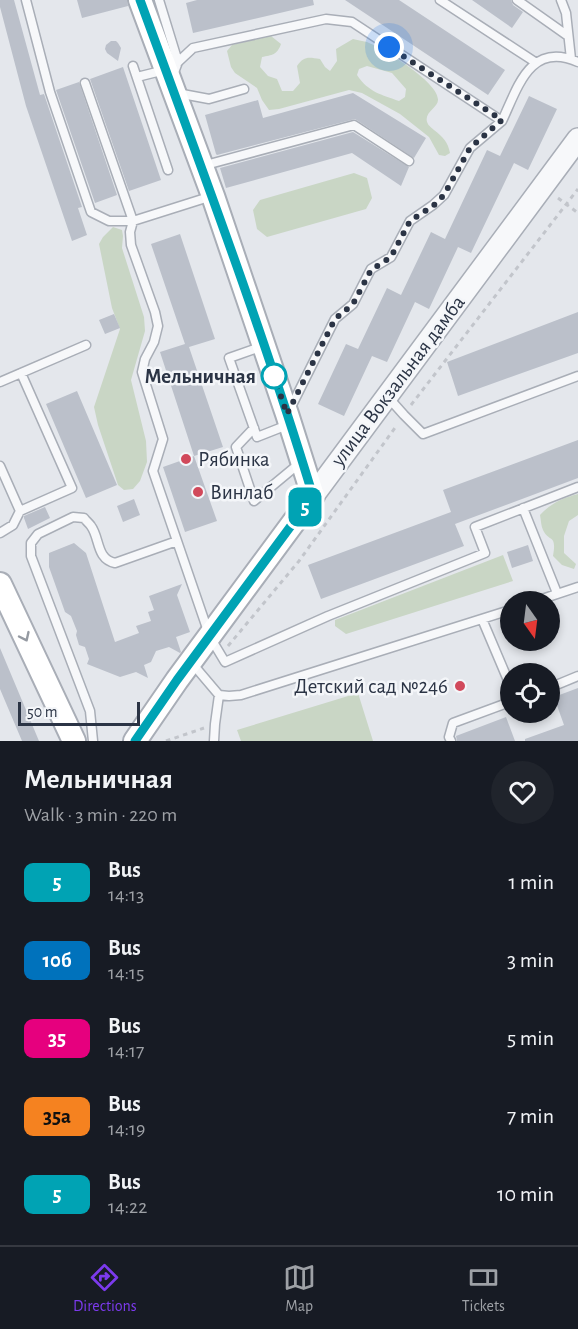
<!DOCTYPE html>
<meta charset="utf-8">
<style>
:root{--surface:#171b24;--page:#20242c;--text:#f1f3f6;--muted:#9ea1a6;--line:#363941;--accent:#7c3aed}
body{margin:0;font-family:"Alegreya Sans",sans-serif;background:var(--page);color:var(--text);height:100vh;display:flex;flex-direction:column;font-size:22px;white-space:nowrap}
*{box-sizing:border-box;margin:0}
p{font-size:20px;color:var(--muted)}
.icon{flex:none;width:33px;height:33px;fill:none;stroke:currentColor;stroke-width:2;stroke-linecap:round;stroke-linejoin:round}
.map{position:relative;height:741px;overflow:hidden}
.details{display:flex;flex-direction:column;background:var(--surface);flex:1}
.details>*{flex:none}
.badge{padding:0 12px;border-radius:9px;font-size:21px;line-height:39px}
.needle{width:39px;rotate:166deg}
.controls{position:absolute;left:500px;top:591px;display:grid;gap:12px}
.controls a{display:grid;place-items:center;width:60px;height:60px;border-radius:50%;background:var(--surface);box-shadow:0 3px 9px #0003;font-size:30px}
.scale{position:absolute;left:18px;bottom:15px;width:122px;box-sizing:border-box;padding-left:6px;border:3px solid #2b3445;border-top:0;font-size:16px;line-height:21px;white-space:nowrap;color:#2b3445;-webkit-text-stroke:4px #f4f6f9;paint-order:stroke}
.you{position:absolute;width:30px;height:30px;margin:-15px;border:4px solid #fff;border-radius:50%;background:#1a73e8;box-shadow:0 0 0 9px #1a73e833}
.map>.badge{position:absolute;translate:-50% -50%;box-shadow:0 0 0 3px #fff}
.round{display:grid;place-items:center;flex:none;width:63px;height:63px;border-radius:32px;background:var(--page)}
.head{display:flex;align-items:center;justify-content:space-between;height:102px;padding:0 24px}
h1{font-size:28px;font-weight:700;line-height:45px}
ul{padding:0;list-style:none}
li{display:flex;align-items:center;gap:18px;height:78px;padding:0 24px}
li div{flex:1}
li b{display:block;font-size:22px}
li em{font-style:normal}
li .badge{min-width:66px;font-weight:700;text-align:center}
.dock{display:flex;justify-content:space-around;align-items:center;height:84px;border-top:2px solid var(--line);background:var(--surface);font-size:16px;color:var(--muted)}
.dock a{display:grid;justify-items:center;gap:3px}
.dock .selected{color:var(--accent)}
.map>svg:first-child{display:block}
.green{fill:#c9d6c5;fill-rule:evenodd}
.building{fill:#bbc0ca}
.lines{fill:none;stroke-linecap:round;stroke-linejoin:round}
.service-casing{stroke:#a9aeb7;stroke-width:11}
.tertiary-casing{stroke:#a9aeb7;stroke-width:24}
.secondary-casing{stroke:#a9aeb7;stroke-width:26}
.path{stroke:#c2c5cb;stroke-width:3;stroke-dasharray:4.5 4.5;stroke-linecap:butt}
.service{stroke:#f7f8fa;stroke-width:8}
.tertiary{stroke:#f7f8fa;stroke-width:21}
.secondary{stroke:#fff;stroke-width:22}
.oneway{stroke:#959aa2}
.line-casing{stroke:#fff;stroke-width:14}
.line{stroke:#00a3b4;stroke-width:9}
.walk{stroke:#2b3445;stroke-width:6;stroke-dasharray:0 10.8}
.stop-dot{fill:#fff;stroke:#00a3b4;stroke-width:3}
.poi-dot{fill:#d1495b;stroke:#f4f6f9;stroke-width:2}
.labels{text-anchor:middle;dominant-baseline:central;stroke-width:5;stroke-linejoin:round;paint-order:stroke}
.stop-label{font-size:21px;font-weight:bold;fill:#2b3445;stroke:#f4f6f9;text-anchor:end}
.street-label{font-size:21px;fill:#2b3445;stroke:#f4f6f9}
.poi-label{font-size:21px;fill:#2b3445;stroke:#f4f6f9;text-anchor:start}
</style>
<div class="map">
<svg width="578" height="741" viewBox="0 0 578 741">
<rect width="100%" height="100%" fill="#e4e7ec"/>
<path class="green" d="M271,36L281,44C277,55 272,55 262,57L260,67L268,76L277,79L282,91H293L300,83L297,66C304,56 308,57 320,59L325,67L330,71L337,61L336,49L353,39C357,40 362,41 367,42C382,48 439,82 438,100C438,108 422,113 428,124C428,125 433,129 434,130C443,137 448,142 450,153L445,156L439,155L429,137L400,114L362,93L349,90L279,109L269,110L262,100L257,88L235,73L231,67L227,51L232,45ZM367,66L392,73L406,89L405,97L399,101C382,95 368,92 357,75L359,69Z
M354,173L367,178L372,198L366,209L267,237L257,229L253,210L260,200Z
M113,227L122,230L123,236L122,248L144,317L145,331L131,380L146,441L147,462L140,481L133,489L124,490L118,485L98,425L94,407L120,329L112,308L99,244L103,237Z
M578,494V515L569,521L564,536V553L576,564L574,569L562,565L553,556C557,533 549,543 543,530C541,526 541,520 540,515C551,503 563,498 578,494Z
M503,555L513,581L346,634L335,626V620Z
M358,693L373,741H241L237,730Z"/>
<path class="building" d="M0,0H14L40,95L44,94L82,207L78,208L87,235L72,241L26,106L0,7Z
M77,0H127L128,6L82,18Z
M197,0H313L314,5L193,33L186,3Z
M345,0H399L505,70L488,95Z
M472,0H511L513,5L523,12L512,28Z
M111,41H116L118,43L121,48L118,61L107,53L105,49L106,45Z
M123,67L161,180L129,191L90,79Z
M79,82L117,195L95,203L56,90Z
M353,93L426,138L414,158L355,119L217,155L216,154L205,115L258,100L263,118Z
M529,96L557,109L528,170L514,163L471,253L458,247L429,309L415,302L387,362L372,356L344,416L318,404L346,344L358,349L387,288L401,295L431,232L445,239L487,150L500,156Z
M353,132L409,167L401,186L352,153L226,188L220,168Z
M180,234L215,339L189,347L223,447L194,456L160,352L185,344L151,244Z
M578,312V353L458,396L447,362Z
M114,314L120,328L105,334L99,320Z
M77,391L117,485L86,498L46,404Z
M578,440V478L455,524L464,546L321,599L308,565L451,512L443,490Z
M194,456L217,521L185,532L163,467Z
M134,499L140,515L123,522L117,506Z
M45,507L50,518L28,529L24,518V516Z
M74,543L86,553L115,642L139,633L136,626L151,621L148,612L154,610L149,596L182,584L177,595L190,632L176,637L181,652L180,653L169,647L156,651L151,662L144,665L148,678L136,672L120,677L87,664L89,659L85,647L79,645L76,635L77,631L71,616L65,612L49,567V553Z
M528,545L533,561L512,568L507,552Z
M0,648L39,741H22L0,689Z
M578,688V741H525V739L564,725L554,697Z
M506,717L515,741H457L456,736Z"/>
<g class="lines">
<g class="service-casing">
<path id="service" d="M26,0L50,92L91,212L109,221H133L85,83
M159,0L178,62
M440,0L535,62
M517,0L568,36
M561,0L566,13L571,59
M133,66L168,170
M173,75L178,62L193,48L326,19L352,22L502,121L470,148L444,195L433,205L410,221L391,257L371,269L353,304L335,319L290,409
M137,77L165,70
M177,93L209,99L244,89
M502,121C518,87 530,41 578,62
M202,166L354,125L409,161
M212,196L133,221L130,232L131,245L155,312L158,326L154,342L145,359L142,372L163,439L153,471L210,637L225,662L328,616L485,553L475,527L578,487
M263,346L229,358L257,437L290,424
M0,382L86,345
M387,396L404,415L423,434L578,376
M254,428L236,447L254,501L301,462
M0,466L20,511
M523,508L557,593
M0,533L13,525L20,511L72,488L21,373
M533,602L578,587
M482,619L510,685
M191,662L219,695L229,696L241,695L510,610
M549,688L578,676
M93,741L90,711L31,556V543L38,534L73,517L84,518C86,521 89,523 91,526C100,538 96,559 115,563L177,541
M214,741L215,724L219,695
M451,741L449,737L453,723L510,702"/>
</g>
<g class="tertiary-casing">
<path id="tertiary" d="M313,496L578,139"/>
</g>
<g class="secondary-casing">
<path id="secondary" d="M0,584L74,741
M135,741L177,680L313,496L287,414L213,196L140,0"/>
</g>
<path class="path" d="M558,198L578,213
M411,405L578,189
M228,646L299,561L397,425
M166,741L204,728"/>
<use href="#service" class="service"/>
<use href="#tertiary" class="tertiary"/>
<use href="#secondary" class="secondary"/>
</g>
<defs><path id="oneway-chevron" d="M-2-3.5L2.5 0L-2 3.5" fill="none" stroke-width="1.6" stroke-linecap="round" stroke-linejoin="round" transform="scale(1.5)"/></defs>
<use class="oneway" href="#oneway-chevron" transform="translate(25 637) rotate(65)"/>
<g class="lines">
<g class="line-casing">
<path id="line" d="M135,741L177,680L313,496C262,328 200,164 140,0"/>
</g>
<use href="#line" class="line"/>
<path class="walk" d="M274,376L287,414L335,319L353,304L371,270L391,257L410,221L433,206L444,195L470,148L502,120L389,47"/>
</g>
<circle class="stop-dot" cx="274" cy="376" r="12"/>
<g class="poi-dot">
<circle cx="186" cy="459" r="6"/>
<circle cx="198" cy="492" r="6"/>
<circle cx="460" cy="686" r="6"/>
</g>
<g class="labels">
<g class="stop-label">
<text x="256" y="376">Мельничная</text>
</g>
<g class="street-label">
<text transform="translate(398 381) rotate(-53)">улица Вокзальная дамба</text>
</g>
<g class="poi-label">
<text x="198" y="459">Рябинка</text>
<text x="210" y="492">Винлаб</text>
<text x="448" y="686" text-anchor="end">Детский сад №246</text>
</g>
</g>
</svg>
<div class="controls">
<a><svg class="needle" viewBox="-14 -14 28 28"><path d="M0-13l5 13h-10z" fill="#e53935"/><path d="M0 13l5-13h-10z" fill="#9ea1a6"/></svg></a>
<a><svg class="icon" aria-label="locate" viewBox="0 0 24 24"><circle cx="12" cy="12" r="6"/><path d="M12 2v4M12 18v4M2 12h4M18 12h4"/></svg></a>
</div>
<div class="scale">50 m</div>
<div class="you" style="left:389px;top:47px"></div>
<b class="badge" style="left:305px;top:507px;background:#00a3b4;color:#fff">5</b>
</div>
<section class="details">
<div class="head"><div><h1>Мельничная</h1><p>Walk · 3 min · 220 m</p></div><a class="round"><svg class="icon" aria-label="heart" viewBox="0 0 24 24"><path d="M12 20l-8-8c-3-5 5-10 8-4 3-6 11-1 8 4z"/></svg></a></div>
<ul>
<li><span class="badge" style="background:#00a3b4;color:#fff">5</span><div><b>Bus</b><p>14:13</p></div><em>1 min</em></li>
<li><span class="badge" style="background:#0072bc;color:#fff">10б</span><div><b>Bus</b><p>14:15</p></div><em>3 min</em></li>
<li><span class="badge" style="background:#e6007e;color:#fff">35</span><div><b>Bus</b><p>14:17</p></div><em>5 min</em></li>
<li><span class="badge" style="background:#f58220;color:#111">35а</span><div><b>Bus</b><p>14:19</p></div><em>7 min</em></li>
<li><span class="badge" style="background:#00a3b4;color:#fff">5</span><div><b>Bus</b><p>14:22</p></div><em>10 min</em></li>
</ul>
</section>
<nav class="dock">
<a class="selected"><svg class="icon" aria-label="directions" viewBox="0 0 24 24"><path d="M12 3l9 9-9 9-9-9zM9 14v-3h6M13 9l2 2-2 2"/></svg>Directions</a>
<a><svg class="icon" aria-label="map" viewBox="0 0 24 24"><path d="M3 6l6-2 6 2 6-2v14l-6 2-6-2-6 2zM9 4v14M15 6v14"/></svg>Map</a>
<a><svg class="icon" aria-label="tickets" viewBox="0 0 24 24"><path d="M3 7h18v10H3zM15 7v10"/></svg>Tickets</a>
</nav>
